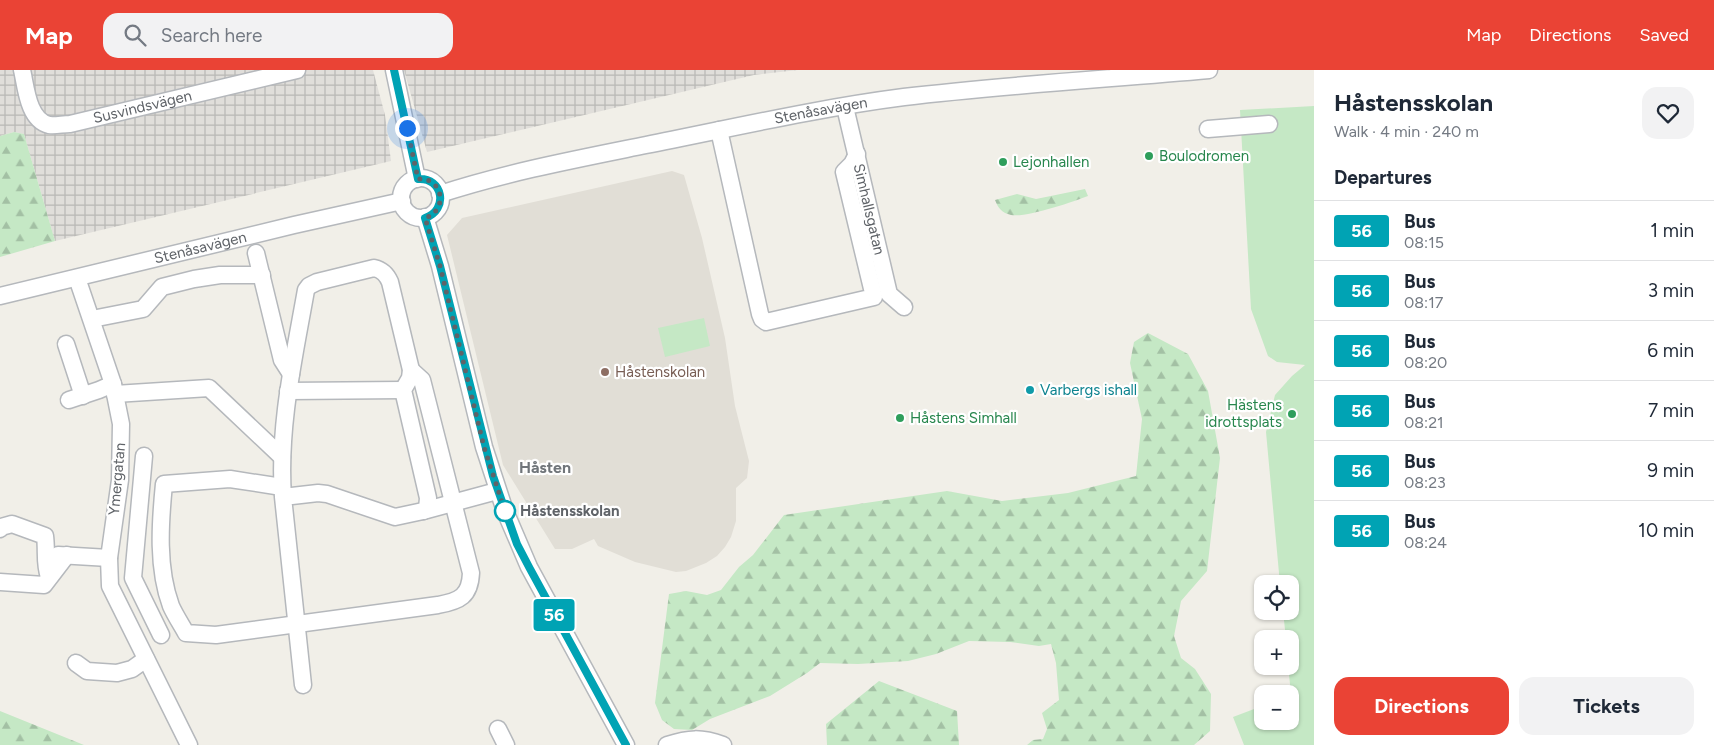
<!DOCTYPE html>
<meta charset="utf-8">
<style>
:root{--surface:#fff;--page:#f2f2f3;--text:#1f2937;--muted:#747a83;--line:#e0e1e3;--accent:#ea4335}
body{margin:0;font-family:Figtree,sans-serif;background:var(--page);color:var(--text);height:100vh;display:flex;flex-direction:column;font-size:19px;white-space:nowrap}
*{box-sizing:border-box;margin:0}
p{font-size:16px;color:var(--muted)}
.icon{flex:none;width:28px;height:28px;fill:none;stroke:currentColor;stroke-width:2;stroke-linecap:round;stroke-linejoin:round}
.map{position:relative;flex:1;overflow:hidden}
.sheet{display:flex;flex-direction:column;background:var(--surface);width:400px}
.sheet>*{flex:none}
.badge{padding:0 10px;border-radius:4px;font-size:18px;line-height:32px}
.fabs{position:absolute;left:1254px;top:505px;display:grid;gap:10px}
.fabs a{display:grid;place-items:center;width:45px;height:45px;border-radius:10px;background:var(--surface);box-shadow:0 1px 4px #0004;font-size:25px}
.you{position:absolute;width:25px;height:25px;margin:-12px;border:4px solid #fff;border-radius:50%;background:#1a73e8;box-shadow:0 0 0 8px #1a73e833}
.map>.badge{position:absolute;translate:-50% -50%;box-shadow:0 0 0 2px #fff}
h2{padding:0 20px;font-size:19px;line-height:45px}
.round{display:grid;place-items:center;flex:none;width:52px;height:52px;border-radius:15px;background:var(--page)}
.summary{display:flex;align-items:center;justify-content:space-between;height:85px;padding:0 20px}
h1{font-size:24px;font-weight:700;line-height:38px}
.cta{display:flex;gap:10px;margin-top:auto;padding:10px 20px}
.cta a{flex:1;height:58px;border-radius:15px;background:var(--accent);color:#fff;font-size:20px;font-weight:700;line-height:58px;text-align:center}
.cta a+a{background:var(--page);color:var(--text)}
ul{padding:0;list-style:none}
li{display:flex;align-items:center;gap:15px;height:60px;padding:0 20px;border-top:1px solid var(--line)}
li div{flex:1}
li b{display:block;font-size:19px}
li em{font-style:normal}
li .badge{min-width:55px;font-weight:700;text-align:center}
header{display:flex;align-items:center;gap:30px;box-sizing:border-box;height:70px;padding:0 25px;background:var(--accent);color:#fff}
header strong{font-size:24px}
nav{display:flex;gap:28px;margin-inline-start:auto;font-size:18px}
.search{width:350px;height:45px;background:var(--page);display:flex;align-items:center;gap:12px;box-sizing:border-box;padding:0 18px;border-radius:15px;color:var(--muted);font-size:19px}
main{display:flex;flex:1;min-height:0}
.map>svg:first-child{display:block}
.industrial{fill:url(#industrial-grid)}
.education{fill:#e1ded6}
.forest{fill:url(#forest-firs)}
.garden{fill:#c5e8c5}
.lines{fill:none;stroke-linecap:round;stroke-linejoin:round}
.minor-casing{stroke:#b5b8bc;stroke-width:19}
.minor{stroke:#fff;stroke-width:16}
.line-casing{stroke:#fff;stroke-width:11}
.line{stroke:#00a3b4;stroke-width:8}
.walk{stroke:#5f6368;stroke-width:5;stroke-dasharray:0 9}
.leisure-dot{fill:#2e9e5b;stroke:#fff;stroke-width:2}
.education-dot{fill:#8d6e63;stroke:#fff;stroke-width:2}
.culture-dot{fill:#0f9aa8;stroke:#fff;stroke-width:2}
.stop-dot{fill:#fff;stroke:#00a3b4;stroke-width:2.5}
.labels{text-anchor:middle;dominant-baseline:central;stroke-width:4.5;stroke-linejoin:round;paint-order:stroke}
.street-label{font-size:15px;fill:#5f6368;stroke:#fff}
.leisure-label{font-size:15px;fill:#27864d;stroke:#fff;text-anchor:start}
.education-label{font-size:15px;fill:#785e54;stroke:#fff;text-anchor:start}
.culture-label{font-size:15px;fill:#0d838f;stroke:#fff;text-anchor:start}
.stop-label{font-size:15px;font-weight:bold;fill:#5f6368;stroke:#fff;text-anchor:start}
.neighbourhood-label{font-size:16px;font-weight:bold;fill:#70757a;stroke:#fff}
</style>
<header>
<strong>Map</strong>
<div class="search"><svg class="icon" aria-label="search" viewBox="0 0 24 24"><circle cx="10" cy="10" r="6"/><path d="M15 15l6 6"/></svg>Search here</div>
<nav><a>Map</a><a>Directions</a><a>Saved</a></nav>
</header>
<main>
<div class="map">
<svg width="1314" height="675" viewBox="0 0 1314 675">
<defs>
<pattern id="industrial-grid" width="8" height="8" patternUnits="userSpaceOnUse" patternTransform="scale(1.25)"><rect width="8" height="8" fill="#e0deda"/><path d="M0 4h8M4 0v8" fill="none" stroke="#b9b8b5"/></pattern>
<pattern id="forest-firs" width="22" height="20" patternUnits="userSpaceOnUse" patternTransform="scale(1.25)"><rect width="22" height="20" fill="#c5e8c5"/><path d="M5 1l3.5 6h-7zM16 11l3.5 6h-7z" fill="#a3c0a4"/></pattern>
</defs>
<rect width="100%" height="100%" fill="#f1efe8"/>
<path class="industrial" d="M0,0H373L385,45L391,91L55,171L24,64L14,62L0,66Z
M404,0H798L754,5L427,82Z"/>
<path class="education" d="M672,101L684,105L702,168L725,268L735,336L749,391L747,408L736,418V451L731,467L725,477L717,486L706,493L686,501L676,502L635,492L598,476L594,469L572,479H555L503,395L447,165L462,148Z"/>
<path class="forest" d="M14,62L24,64L55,171L0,187V66Z
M1085,119L1088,126C1073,132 1025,148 1011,145C1002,143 998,138 995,130L1017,124L1036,129Z
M1148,263L1188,284L1208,321L1220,388L1207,501L1181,531L1174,566L1181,588L1195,599L1211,624L1210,661L1194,675H1027L1033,670L1043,669L1047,659L1042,643L1059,630L1056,593L1051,574L1039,576L1010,572L969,571L936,584L908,591L858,594L820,593L807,603L770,626L710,649L692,660L674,659L662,650L655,633L669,524L686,521L707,525L721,520L739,497L753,485L784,445L947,421L1002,431L1068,423L1136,406L1142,349L1130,293L1134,272Z
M879,611L957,641L959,675H827L826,654Z
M0,641L84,675H0Z"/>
<path class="garden" d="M1314,36V675H1244L1233,647L1262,636V651H1290V633L1292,632L1288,596H1290V569H1286L1283,541H1290V514H1280L1266,362L1275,325L1292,306L1305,295L1277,292L1268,286L1251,239L1240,40Z
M704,248L710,276L665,287L658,258Z"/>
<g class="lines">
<g class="minor-casing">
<g id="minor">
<path id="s1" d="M22,0C26,17 28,50 49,55C55,56 63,54 70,54L297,0"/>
<path d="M394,0L417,109"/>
<path id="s2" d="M845,37L889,224L904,237"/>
<path d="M1208,59L1269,54"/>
<path d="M719,60C733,121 746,183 760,244L762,249L766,252L874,227L844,102L852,94L857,84"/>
<circle cx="421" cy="128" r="20"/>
<path id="s3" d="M440,124C508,102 577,89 646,75C732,58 818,38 904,27C1005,15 1107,9 1209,0"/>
<path d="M425,147L440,196L484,377L505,441L529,497L626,675"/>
<path d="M256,183L282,290L291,304"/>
<path d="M77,208L113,314L121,354L120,410L109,488L110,516L189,675"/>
<path id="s4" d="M0,226L294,155L402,131"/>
<path d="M92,249L143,239L162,217L194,209L220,205H262"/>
<path d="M66,274L83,326"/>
<path d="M288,321L403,320"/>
<path d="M115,324L209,318L282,387"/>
<path d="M69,330L99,320L113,314"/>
<path d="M144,386L133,508L161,565"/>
<path d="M282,417L230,409L164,414C160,454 157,498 171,536C175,545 181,554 186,563L216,565L438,535C460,531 470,526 471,503L422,310L411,300"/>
<path d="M283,427L318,423L327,424L395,447L423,441L427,439L428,428L403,320L410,308L411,300L390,212C387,205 383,200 374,198L317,212L309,216L306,220C294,288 278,357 283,427L303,615"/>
<path d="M423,441L497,421"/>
<path d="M0,459L1,457L12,454L45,466C47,481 44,493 49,507"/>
<path d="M58,485L109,488"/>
<path d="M0,512L44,515L67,485"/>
<path d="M76,593L87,601L117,603L132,599L146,589"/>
<path d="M498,659L506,675"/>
<path d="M667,675C689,668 701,667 723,675"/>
</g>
</g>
<use href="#minor" class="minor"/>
</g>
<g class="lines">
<g class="line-casing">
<path id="line" d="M394,0L418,109C443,107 449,140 425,148L440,196L493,406L517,474L529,497L626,675"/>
</g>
<use href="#line" class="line"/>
<path class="walk" d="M407,58L418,109C443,107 449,140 425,148L440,196L484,377L505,441"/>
</g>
<g class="leisure-dot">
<circle cx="1149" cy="86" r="5"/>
<circle cx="1003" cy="92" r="5"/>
<circle cx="1292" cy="344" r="5"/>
<circle cx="900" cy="348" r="5"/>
</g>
<circle class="education-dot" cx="605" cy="302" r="5"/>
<circle class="culture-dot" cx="1030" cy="320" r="5"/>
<circle class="stop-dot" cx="505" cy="441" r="10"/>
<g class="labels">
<g class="street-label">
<text stroke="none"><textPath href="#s1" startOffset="160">Susvindsvägen</textPath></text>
<text stroke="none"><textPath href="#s3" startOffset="390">Stenåsavägen</textPath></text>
<text stroke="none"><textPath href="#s2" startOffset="105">Simhallsgatan</textPath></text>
<text stroke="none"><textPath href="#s4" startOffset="206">Stenåsavägen</textPath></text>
<text transform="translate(117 409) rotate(-85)">Ymergatan</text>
</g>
<g class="leisure-label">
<text x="1159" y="86">Boulodromen</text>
<text x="1013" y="92">Lejonhallen</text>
<text x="1282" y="335" text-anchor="end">Hästens<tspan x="1282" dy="17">idrottsplats</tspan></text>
<text x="910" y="348">Håstens Simhall</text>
</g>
<g class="education-label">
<text x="615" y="302">Håstenskolan</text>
</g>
<g class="culture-label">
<text x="1040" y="320">Varbergs ishall</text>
</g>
<g class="stop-label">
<text x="520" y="441">Håstensskolan</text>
</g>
<g class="neighbourhood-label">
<text x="545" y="397">Håsten</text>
</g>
</g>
</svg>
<div class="fabs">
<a><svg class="icon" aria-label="locate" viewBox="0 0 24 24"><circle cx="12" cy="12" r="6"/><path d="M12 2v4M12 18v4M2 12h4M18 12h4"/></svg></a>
<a>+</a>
<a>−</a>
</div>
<div class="you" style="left:407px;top:58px"></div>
<b class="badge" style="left:554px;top:545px;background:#00a3b4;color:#fff">56</b>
</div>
<section class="sheet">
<div class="summary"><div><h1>Håstensskolan</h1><p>Walk · 4 min · 240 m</p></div><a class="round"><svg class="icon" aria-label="heart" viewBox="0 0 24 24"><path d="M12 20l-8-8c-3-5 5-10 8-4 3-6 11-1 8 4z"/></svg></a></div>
<h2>Departures</h2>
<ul>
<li><span class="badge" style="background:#00a3b4;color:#fff">56</span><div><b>Bus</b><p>08:15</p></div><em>1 min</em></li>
<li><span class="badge" style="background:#00a3b4;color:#fff">56</span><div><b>Bus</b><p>08:17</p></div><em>3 min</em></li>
<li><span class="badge" style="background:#00a3b4;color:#fff">56</span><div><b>Bus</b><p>08:20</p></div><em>6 min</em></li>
<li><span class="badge" style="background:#00a3b4;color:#fff">56</span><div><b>Bus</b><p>08:21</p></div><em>7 min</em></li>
<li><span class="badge" style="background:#00a3b4;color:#fff">56</span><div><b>Bus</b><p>08:23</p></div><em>9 min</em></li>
<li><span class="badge" style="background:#00a3b4;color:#fff">56</span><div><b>Bus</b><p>08:24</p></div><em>10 min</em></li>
</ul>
<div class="cta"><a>Directions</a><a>Tickets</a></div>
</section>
</main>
